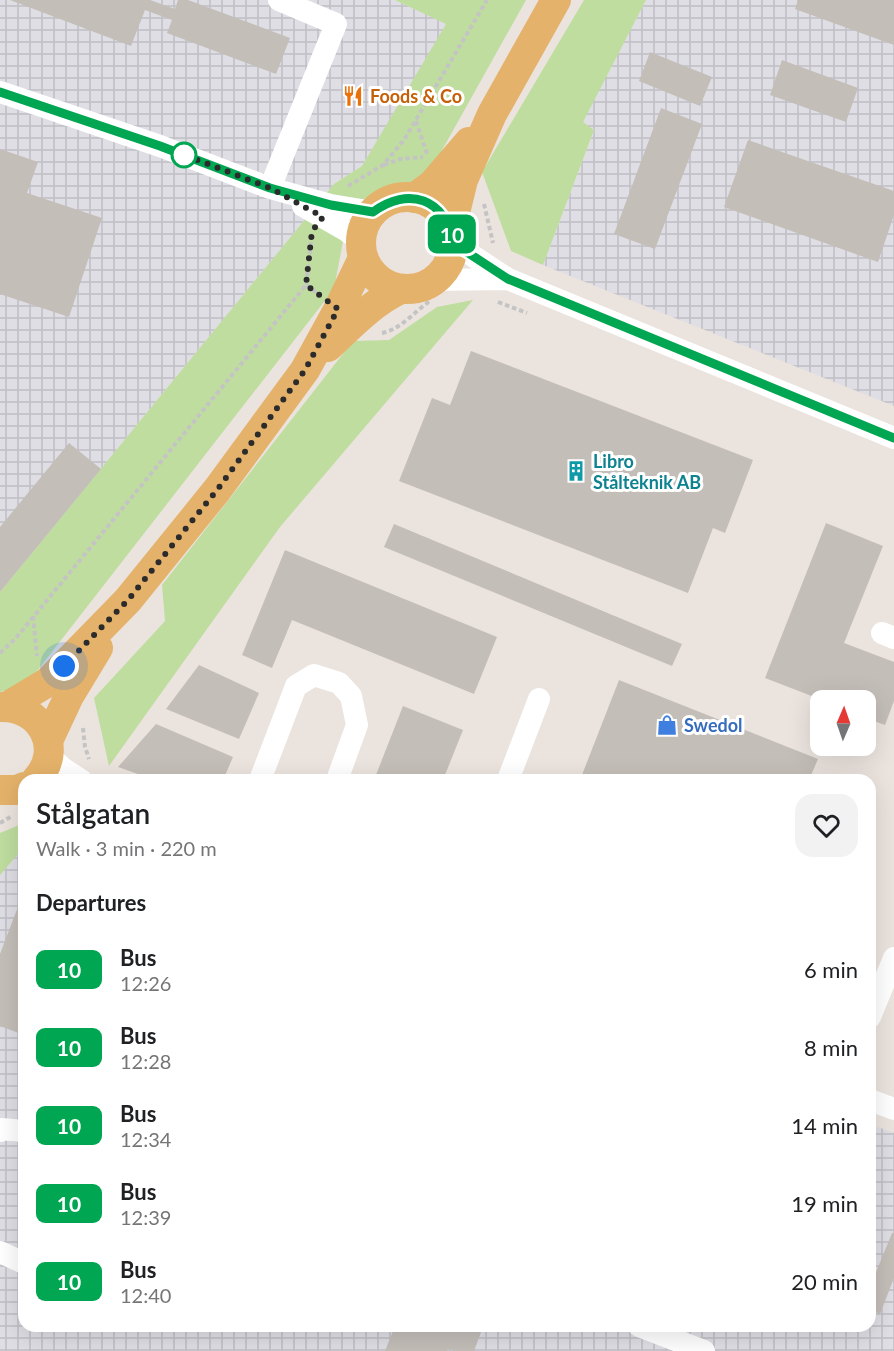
<!DOCTYPE html>
<meta charset="utf-8">
<style>
:root{--surface:#fff;--page:#f2f2f2;--text:#202124;--muted:#757577}
body{margin:0;font-family:Lato,sans-serif;background:var(--page);color:var(--text);height:100vh;display:flex;flex-direction:column;font-size:22px;white-space:nowrap}
*{box-sizing:border-box;margin:0}
p{font-size:20px;color:var(--muted)}
.icon{flex:none;width:33px;height:33px;fill:none;stroke:currentColor;stroke-width:2;stroke-linecap:round;stroke-linejoin:round}
.map{position:relative;flex:1;overflow:hidden}
.panel{position:absolute;left:18px;top:774px;width:858px;height:558px;display:flex;flex-direction:column;background:var(--surface);border-radius:18px;box-shadow:0 6px 24px #0002}
.panel>*{flex:none}
.badge{padding:0 12px;border-radius:9px;font-size:21px;line-height:39px}
.needle{width:39px;rotate:2deg}
.tools{position:absolute;left:810px;top:690px;display:grid;gap:12px}
.tools a{display:grid;place-items:center;width:66px;height:66px;border-radius:12px;background:var(--surface);box-shadow:0 6px 24px #0002;font-size:30px}
.you{position:absolute;width:30px;height:30px;margin:-15px;border:4px solid #fff;border-radius:50%;background:#1a73e8;box-shadow:0 0 0 9px #1a73e833}
.map>.badge{position:absolute;translate:-50% -50%;box-shadow:0 0 0 3px #fff}
h2{padding:0 18px;font-size:22px;line-height:54px}
.round{display:grid;place-items:center;flex:none;width:63px;height:63px;border-radius:18px;background:var(--page)}
.headline{display:flex;align-items:center;justify-content:space-between;height:102px;padding:0 18px}
h1{font-size:28px;font-weight:600;line-height:45px}
ul{padding:0;list-style:none}
li{display:flex;align-items:center;gap:18px;height:78px;padding:0 18px}
li div{flex:1}
li b{display:block;font-size:22px}
li em{font-style:normal}
li .badge{min-width:66px;font-weight:700;text-align:center}
.map>svg:first-child{display:block}
.industrial{fill:url(#industrial-grid)}
.grass{fill:#bfdd9f}
.building{fill:#c4beb9}
.lines{fill:none;stroke-linecap:round;stroke-linejoin:round}
.path{stroke:#c4c4c4;stroke-width:4;stroke-dasharray:4.5 3;stroke-linecap:butt}
.minor{stroke:#fff;stroke-width:22}
.major{stroke:#e4b26a;stroke-width:30}
.line-casing{stroke:#fff;stroke-width:14}
.line{stroke:#00a651;stroke-width:9}
.walk{stroke:#2b2b2b;stroke-width:6;stroke-dasharray:0 10.8}
.stop-dot{fill:#fff;stroke:#00a651;stroke-width:3}
.labels{text-anchor:middle;dominant-baseline:central;stroke-width:6;stroke-linejoin:round;paint-order:stroke}
.food-label{font-size:18px;font-weight:bold;fill:#c56008;stroke:#fff;text-anchor:start}
.culture-label{font-size:18px;font-weight:bold;fill:#0d838f;stroke:#fff;text-anchor:start}
.shop-label{font-size:18px;font-weight:bold;fill:#366cbe;stroke:#fff;text-anchor:start}
</style>
<div class="map">
<svg width="894" height="1351" viewBox="0 0 894 1351">
<defs>
<pattern id="industrial-grid" width="8" height="8" patternUnits="userSpaceOnUse" patternTransform="scale(1.5)"><rect width="8" height="8" fill="#dfdee4"/><path d="M0 4h8M4 0v8" fill="none" stroke="#c0bfc4"/></pattern>
</defs>
<rect width="100%" height="100%" fill="#ebe3de"/>
<path class="industrial" d="M0,0H395L447,24L362,166L334,184L0,592Z
M646,0H894V406L543,265L594,130L582,122Z
M24,847V1326H870V1124L894,1133V1351H0V875Z"/>
<path class="grass" d="M395,0H526L427,177L350,204L334,289L27,684L0,692V592L334,184L362,166L446,24Z
M584,0H646L583,122L594,130L543,265L511,251L482,172Z
M473,300L280,527L109,766L94,698L165,621L162,585L353,341L389,340L437,307Z
M24,823V847L0,875V833Z"/>
<path class="building" d="M10,0H150L175,9L178,0H188L290,38L276,74L167,33L172,20L145,10L131,46Z
M798,0H894V45L795,9Z
M650,52L712,77L700,106L639,81Z
M782,60L858,88L846,122L770,95Z
M661,108L702,124L655,249L614,234Z
M748,140L894,191V215L878,262L724,207Z
M0,149L38,162L27,193L102,218L69,317L0,294Z
M471,351L753,460L725,533L713,528L688,593L399,481L432,398L450,405Z
M69,443L101,469L0,592V527Z
M826,523L883,546L844,643L894,662V701L885,725L866,718V700H822L765,678Z
M394,524L682,644L672,666L384,547Z
M285,550L497,637L474,694L292,620L272,668L242,655Z
M199,665L259,693L239,739L166,709Z
M619,680L818,759L809,780H580Z
M403,706L463,730L443,780H374Z
M156,724L233,757L223,780H155L118,767Z
M24,891V1035L0,1026V954Z
M892,1233H894V1278L880,1314L870,1310V1287Z
M395,1326H481L483,1327L474,1351H454L448,1349L447,1351H385Z"/>
<g class="lines">
<path class="path" d="M416,121L427,154
M384,165L400,159L423,157
M348,186L383,165L404,140L487,0
M484,204L493,243
M306,285L317,293
M498,302L527,313
M382,333C400,330 415,311 430,301
M33,616L37,656
M0,653L16,638L306,285L312,234
M83,728L85,747L89,759
M0,823L12,816"/>
<path class="minor" d="M0,92L160,146L270,188L331,205L373,212
M270,188L336,24L279,0
M303,206L347,231L361,242
M453,243L508,279L894,438
M435,280L506,279
M882,633L894,638
M48,755L64,769L81,780
M260,780L296,686L314,675L339,683L351,696L357,725L337,780
M508,780L539,699
M870,1017L894,958
M870,1100L894,1109
M0,1131L1,1129L24,1131
M0,1252L24,1263
M639,1326L704,1351"/>
<path class="major" d="M361 243a46 46 0 1 1 92 0a46 46 0 1 1-92 0Z
M414,198L432,185L469,142
M451,229L463,180L492,114L556,0
M328,347C351,325 373,302 401,289
M8,706L48,682L128,600L217,490L305,370L338,310L363,258
M0,707C41,705 65,749 36,780
M48,741L69,696L98,648
M0,790H17L24,787"/>
</g>
<g class="lines">
<g class="line-casing">
<path id="line" d="M0,92L160,146L270,188L331,205L373,212C408,186 446,198 453,243L508,279L894,438"/>
</g>
<use href="#line" class="line"/>
<path class="walk" d="M64,666L128,600L217,490L305,370L338,309L306,285L312,231L323,217L270,188L177,152L184,155"/>
</g>
<defs>
<g id="restaurant-bare" transform="scale(1.62)"><path d="M-5-6h1v4h1v-4h1v4h1v-4h1v5L-1.5 .5V6h-2V.5L-5-1ZM5-6V6H3V1.5H1.5Q1.5-4 5-6Z" fill="#e8710a" stroke="#fff" stroke-width="2.5" paint-order="stroke"/></g>
<g id="building-bare" transform="scale(1.62)"><path d="M-4-6H4V6H1V3H-1V6H-4ZM-2.5-4.3h1.7v1.8h-1.7ZM.8-4.3h1.7v1.8H.8ZM-2.5-1h1.7V.8h-1.7ZM.8-1h1.7V.8H.8Z" fill="#0f9aa8" stroke="#fff" stroke-width="2.5" paint-order="stroke"/></g>
<g id="shop-bare" transform="scale(1.62)"><path d="M-5-2.5h2.3a2.7 3.5 0 0 1 5.4 0H5L5.5 6h-11ZM-1.5-2.5h3a1.5 2.3 0 0 0-3 0Z" fill="#3f7fe0" stroke="#fff" stroke-width="2.5" paint-order="stroke"/></g>
</defs>
<g fill-rule="evenodd">
<use href="#restaurant-bare" x="353" y="96"/>
<use href="#building-bare" x="576" y="471"/>
<use href="#shop-bare" x="667" y="725"/>
</g>
<circle class="stop-dot" cx="184" cy="155" r="12"/>
<g class="labels">
<g class="food-label">
<text x="370" y="96">Foods &amp; Co</text>
</g>
<g class="culture-label">
<text x="593" y="461">Libro<tspan x="593" dy="21">Stålteknik AB</tspan></text>
</g>
<g class="shop-label">
<text x="684" y="725">Swedol</text>
</g>
</g>
</svg>
<div class="tools">
<a><svg class="needle" viewBox="-14 -14 28 28"><path d="M0-13l5 13h-10z" fill="#e53935"/><path d="M0 13l5-13h-10z" fill="#757577"/></svg></a>
</div>
<div class="you" style="left:64px;top:666px"></div>
<b class="badge" style="left:452px;top:234px;background:#00a651;color:#fff">10</b>
<section class="panel">
<div class="headline"><div><h1>Stålgatan</h1><p>Walk · 3 min · 220 m</p></div><a class="round"><svg class="icon" aria-label="heart" viewBox="0 0 24 24"><path d="M12 20l-8-8c-3-5 5-10 8-4 3-6 11-1 8 4z"/></svg></a></div>
<h2>Departures</h2>
<ul>
<li><span class="badge" style="background:#00a651;color:#fff">10</span><div><b>Bus</b><p>12:26</p></div><em>6 min</em></li>
<li><span class="badge" style="background:#00a651;color:#fff">10</span><div><b>Bus</b><p>12:28</p></div><em>8 min</em></li>
<li><span class="badge" style="background:#00a651;color:#fff">10</span><div><b>Bus</b><p>12:34</p></div><em>14 min</em></li>
<li><span class="badge" style="background:#00a651;color:#fff">10</span><div><b>Bus</b><p>12:39</p></div><em>19 min</em></li>
<li><span class="badge" style="background:#00a651;color:#fff">10</span><div><b>Bus</b><p>12:40</p></div><em>20 min</em></li>
</ul>
</section>
</div>
